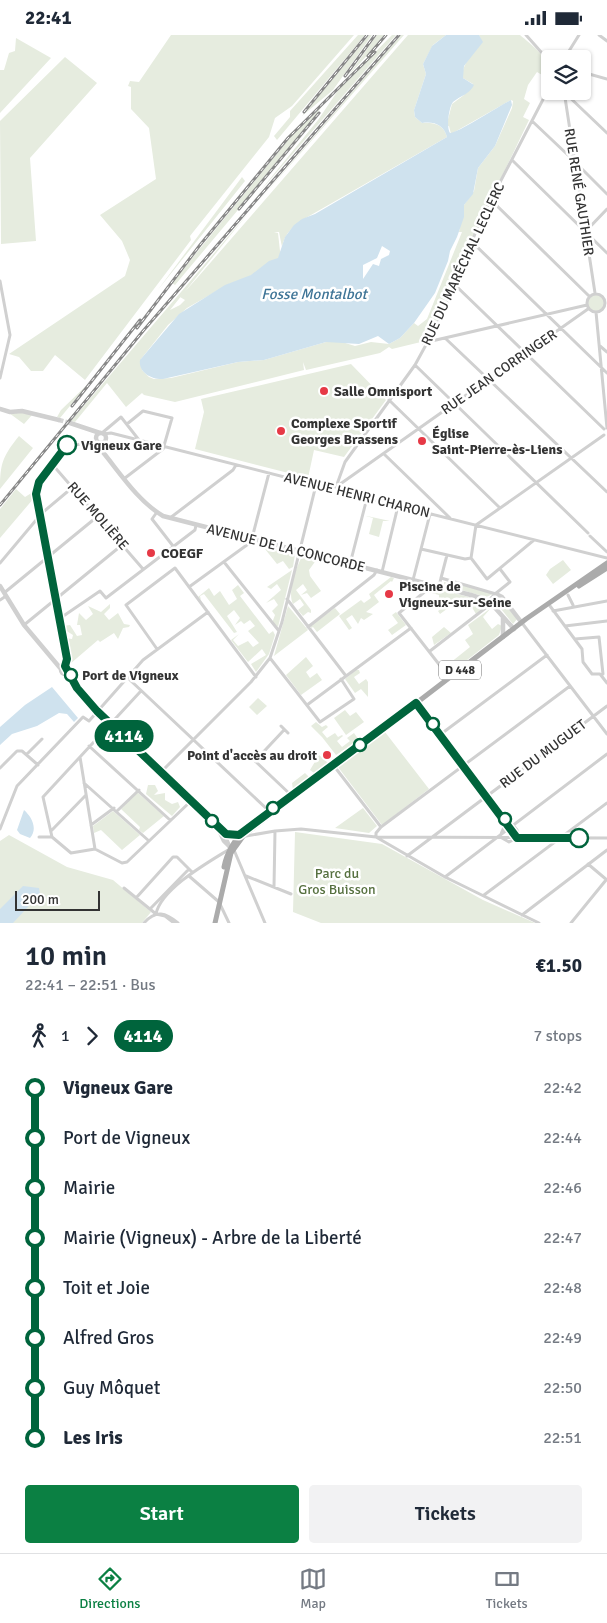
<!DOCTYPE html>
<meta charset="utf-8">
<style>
:root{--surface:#fff;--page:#f2f2f3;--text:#1f2937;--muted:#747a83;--line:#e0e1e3;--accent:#0b8043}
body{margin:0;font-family:Signika,sans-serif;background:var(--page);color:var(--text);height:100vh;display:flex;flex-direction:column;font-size:19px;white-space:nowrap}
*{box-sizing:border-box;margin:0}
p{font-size:16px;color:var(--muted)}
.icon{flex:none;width:28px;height:28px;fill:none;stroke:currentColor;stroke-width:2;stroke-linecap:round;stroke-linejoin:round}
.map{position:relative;height:888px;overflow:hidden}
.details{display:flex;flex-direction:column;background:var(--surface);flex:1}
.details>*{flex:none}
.badge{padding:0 10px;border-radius:16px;font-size:18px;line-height:32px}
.buttons{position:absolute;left:541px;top:15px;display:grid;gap:10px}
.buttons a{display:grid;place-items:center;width:50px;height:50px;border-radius:5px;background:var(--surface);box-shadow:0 1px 4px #0004;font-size:25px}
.scale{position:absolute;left:15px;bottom:12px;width:85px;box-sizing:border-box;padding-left:5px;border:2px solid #333;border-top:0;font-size:14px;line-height:18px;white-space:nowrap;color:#333;-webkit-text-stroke:4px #fff;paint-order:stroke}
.map>.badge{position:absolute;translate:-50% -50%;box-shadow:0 0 0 2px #fff}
.legs{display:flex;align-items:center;gap:8px;height:55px;padding:0 25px;font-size:16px}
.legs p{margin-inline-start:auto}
.summary{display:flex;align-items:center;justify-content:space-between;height:85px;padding:0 25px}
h1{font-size:28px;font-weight:600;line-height:38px}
.cta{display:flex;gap:10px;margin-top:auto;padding:10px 25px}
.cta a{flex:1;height:58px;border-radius:5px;background:var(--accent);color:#fff;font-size:20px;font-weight:600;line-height:58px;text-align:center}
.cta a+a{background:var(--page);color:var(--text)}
ul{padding:0 25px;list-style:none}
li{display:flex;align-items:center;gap:18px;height:50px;font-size:19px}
li i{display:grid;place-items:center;width:8px;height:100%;margin:0 6px;background:currentColor}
li i::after{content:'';width:12px;height:12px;margin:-6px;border:4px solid;border-radius:50%;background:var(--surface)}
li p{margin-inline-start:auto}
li:first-child i{background:linear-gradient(#0000 50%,currentColor 0)}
li:last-child i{background:linear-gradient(currentColor 50%,#0000 0)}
.status{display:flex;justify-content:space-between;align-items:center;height:35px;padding:0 25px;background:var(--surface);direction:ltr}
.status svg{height:14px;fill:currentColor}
.tab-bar{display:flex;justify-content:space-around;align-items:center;height:70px;border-top:1px solid var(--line);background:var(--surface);font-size:14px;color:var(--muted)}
.tab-bar a{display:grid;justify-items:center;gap:2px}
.tab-bar .selected{color:var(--accent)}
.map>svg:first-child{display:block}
.green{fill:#e6ecdf}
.water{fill:#cfe2ee;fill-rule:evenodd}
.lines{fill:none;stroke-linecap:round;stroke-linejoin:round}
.tertiary-tunnel{stroke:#d6d6d6;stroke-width:4.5;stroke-dasharray:4.5 2;stroke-linecap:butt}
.minor{stroke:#d0d0d0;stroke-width:3}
.tertiary{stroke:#d0d0d0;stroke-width:4.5}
.primary{stroke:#ababab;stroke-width:5}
.rail-casing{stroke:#888;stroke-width:3}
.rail{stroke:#fff;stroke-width:1;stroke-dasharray:4;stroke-linecap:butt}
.line-1-casing{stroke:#fff;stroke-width:11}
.line-1{stroke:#00643c;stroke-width:8}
.poi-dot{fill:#e63946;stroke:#fff;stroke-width:2}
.stop-1-dot{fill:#fff;stroke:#00643c;stroke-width:2.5}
.labels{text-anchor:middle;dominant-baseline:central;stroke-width:5;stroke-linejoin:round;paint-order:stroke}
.shield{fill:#fff;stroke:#707070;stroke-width:1}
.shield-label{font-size:12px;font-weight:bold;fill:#333}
.street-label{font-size:14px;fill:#333;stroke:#fff}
.poi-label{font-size:14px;font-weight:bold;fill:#333;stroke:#fff;text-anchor:start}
.stop-label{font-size:14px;font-weight:bold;fill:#333;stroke:#fff;text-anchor:start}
.park-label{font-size:14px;fill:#56703f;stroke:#fff}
.water-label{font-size:15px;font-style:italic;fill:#3f7597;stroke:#fff}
</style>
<div class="status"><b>22:41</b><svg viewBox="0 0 49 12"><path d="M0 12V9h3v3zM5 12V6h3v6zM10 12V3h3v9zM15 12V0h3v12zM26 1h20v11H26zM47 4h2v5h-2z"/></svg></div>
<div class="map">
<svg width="607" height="888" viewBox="0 0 607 888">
<rect width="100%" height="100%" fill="#fff"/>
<path class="green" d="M171,0H354L292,71L275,83L269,102L190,201L191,205L85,345L55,320L43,336H31L19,322L9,319L125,241L130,225L122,206L100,180L156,144L149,93L131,74V52L128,51L130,46L139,47Z
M358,0H365L277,105L274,101L290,82V76Z
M369,0H372L333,55L302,81Z
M377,0H386L348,41Z
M392,0H396L256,161L318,85L339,54Z
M401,0H404L257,168Z
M408,0H446L433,10L423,29L426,39L414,75L415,82L422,88C434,87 444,90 447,102L304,184C293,192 285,197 282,212L279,197H274L278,198L280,216L286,223L244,244L229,249L187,273L168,290L141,324L142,335L149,342L154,344L171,343L238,327L264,325L326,307H342L355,311L371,307L389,309L400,303L414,288L418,291L427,284L462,197H459L464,170L474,156L478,133L495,111L512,73L513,66L511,65L451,99L449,91L446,92L452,69L464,60L473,49L463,43C460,30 475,17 482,7L479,0H520C533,11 554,26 549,44L537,37L528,50L524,64L530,68L523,82L529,85L468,212L437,286H429L424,297L425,306L392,314L389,312L380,318L306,335L303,327L304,335L175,367L144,360L142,358L126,372L107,348L75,387L71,386L250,176L170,275L180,270L185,265L180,262L198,242Z
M16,3L51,23L0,78V35H4L9,18L15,16Z
M65,22L97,48L30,123L36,206L1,209L0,86Z
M324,68L310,89L175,250L172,248L293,99Z
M242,142L245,146L157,256Z
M588 268a8 8 0 1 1 16 0a8 8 0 1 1-16 0Z
M351,329L386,365L344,422L314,415L308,443L195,414L204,377L201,364Z
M89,348L60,383L57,382L61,375Z
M21,377L32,380L24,389L9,378Z
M19,401L33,413L0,454C0,428 3,421 19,401Z
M16,454L25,462L33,457L34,463L0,503V474Z
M366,481H367L390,486H383L379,502L369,499L373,483Z
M268,512L295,519L293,532L289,534L283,526L277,529L265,514Z
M303,520L317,524L309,535L310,541L321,556L311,563L307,558L301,560L307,555L303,549L296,555L311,575V578L308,577L303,581L298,575L304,570L300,564L293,569C287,558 296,531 303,520Z
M563,525L571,535L553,549L546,540L550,534Z
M292,535L278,592L272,588L275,580L272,576L278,570L274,564L266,568L281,555L277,549L271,554L267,552Z
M391,542L394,543L392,547L391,546L374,560L379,567L366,577L373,579L364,585L361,583L358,589L352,580L346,584L352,593L349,595L339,581L361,565L364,568L371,563L369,559Z
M444,547L462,552L463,550L493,559L486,562L444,550Z
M238,550L244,558L240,561L269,599L273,596L275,600L269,619L256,637L251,629L266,620L262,614L248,627L231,605L239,599L233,605L238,611L248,606L253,612L259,608L248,596L255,591L250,585L244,589L241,586L235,590L240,583L234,575L227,581L237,597L234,598L204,559L200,561L201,565L198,562L209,553L214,561L220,556L229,570L237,564L232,555Z
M437,554L481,565L488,570L476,579L470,569L461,574L455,568L440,579L438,576L444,572L439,565V560L428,557Z
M502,566L517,584L513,589L498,570Z
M110,569V573L104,579L109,585L118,578L124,589L130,590L129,592L123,593L118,604L114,598L100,607L98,605L70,629L65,603L72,604L73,600L65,595L63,591L70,590L77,601L82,600L80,590H77L79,578L86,585L93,579L88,571L101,577Z
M288,571L308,595L274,621Z
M335,573L340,579L317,597L313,592L311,593V590Z
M491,573L483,582L492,594L498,589L502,591L499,600L448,640L445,632L470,612L465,605L473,599L468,590Z
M396,577L406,590L392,600L388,595L398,588L392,580Z
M444,592L451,598L434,610L432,602Z
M306,622L313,631L306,637L310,643L317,638L322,645L301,660L286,640Z
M356,635H359L360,638L354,642L359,649L366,644L368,647V662L361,654L355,658L345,644Z
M258,663L267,671L257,680L249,672Z
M345,675L350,681L356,677L364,687L346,700L334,683Z
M316,687L322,692L326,690L328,692L322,697L327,703L335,698L338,702L342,700L343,701L337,706L342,712L350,706L347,703L354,698L359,705L336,720L322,702L311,691Z
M385,697L429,754L382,790L338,732Z
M319,720L328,728L314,738L310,735Z
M305,738L309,742L293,755L292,748Z
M148,750H155L158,756L154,760L165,758V765L172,769L178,767L180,772L172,781L146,759Z
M137,757L164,781L143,798L139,795L140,792L121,774Z
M363,773L377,791L369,798L335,793Z
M113,776L140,800L122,815L101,795L94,798L93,791Z
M295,797L382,809L483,865L535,888H321L293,877Z
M9,800L67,832L113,845L151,877L142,888H0V806Z"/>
<path class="water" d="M446,0H479L483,7L464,31L463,43L474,50C470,59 460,61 453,67C449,72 446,92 450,98C458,98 499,71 511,65L512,70L495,111L478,133L473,159L464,170V182L457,202L450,216L448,226L435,258L414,288L400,303L389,309L378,301L359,309L326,307L264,325L238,327L163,344C153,345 138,338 140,325L179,279L225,250L251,240L269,226L278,223L285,202L294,190L302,184L315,179L447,102C444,90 434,86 422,88L415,82L414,75L426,39L423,29L432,11ZM382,211L390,216L389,220L381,224L379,231L373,229L363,244V230L377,223Z
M52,652L78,683L74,687L67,679L59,678L37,691L12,699L0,710V692L25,670Z
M24,775C32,782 38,794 30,803L20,799L17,795Z
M23,851L39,853L40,859L13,888H0V874Z"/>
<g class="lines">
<path class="tertiary-tunnel" d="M59,385L70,388"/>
<path class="minor" d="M526,0L550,27
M599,0L607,6
M564,24L579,0
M582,37L607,44
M564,56L595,258
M564,57L607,98
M532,86L569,121L574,120
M512,125L607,218
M574,126L607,159
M491,165L589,261
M586,196L607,174
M472,207L607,338
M0,246L10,300L0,343
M454,249L604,394
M587 268a9 9 0 1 1 18 0a9 9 0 1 1-18 0Z
M596,277L607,393
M445,303L607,457
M423,308L587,270
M600,311L607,317
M415,330L588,498
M389,365L500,473
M102,398L121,382L139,405
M103,399L111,398L316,450L336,452L343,457L607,523
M384,419L450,483
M52,429L143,534
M125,443L163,414L172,383L143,376L127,389
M336,452L345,427L415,330L427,308L442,279L482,182L550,51
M336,452L588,274
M157,477L152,484L173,511
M430,479L421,514L465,524L471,523
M170,483L233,435L236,430
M590,501L607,517
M534,505L487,544L471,523L476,490L604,400
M224,527L279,596
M0,528L42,478L73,452
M350,529L367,463
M382,537L398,471
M441,543L447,520
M413,545L421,514
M433,550L399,578L445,637
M439,551L441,543L496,559
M189,552L251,507L269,438
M4,558L98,481
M495,559L510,547L500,534
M568,560L573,570
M287,564L346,641
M0,565L6,561
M494,570L500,566L501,562
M550,571L582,614L583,627L592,639H600L607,648
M553,576L607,566
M59,584L100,556L106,563L195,495L196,490
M522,588L607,699
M24,590L122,510
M565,591L607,586
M308,592L374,540L377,535
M575,604L599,602L603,639
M157,614L126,570L175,533L256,642
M430,616L492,568
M270,623L320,687L354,664L341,644
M65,631L67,624L36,453L65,412L97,406
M130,645L269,776
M417,668L517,803
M307,670L411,593
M281,691L288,698
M284,695L255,726L292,761
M441,699L547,620
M89,711L170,785
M27,719L42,704
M80,722L95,814
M334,731L381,792
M0,733L17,716H22L38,730
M162,736L251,647L270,623L282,587L316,450
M84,748L149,806
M117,776L139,755
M91,790L114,773
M513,790L517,795V803
M0,794L17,751L83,682L89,686L143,625L208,577
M52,795L86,760
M501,799L504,792L509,789
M246,801L275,796L301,794L376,802L445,842L539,888
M39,802H52L71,818L95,814L122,828L127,827L191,766
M52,802L43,762L140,657
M376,802V798L381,792L570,651
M377,802L607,803
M502,803L509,807L517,803
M234,815L265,888
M407,821L607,671
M588,829L607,845
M189,841L219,867L229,888
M246,841L291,859
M445,842L607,719
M274,852L275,796
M124,853L156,879L165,881L174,888
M484,860L607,768
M136,863L173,822H177L192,837
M150,874L189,834
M156,879C161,854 207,828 228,815
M522,880L607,815
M144,888C156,874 166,878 178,888
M571,888L606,845"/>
<path class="tertiary" d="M0,374L10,377L22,376L59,385
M70,388L100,398
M96 403a5 5 0 1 1 10 0a5 5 0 1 1-10 0Z
M100,408L102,416C120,438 138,466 163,481L471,560L489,566L514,594
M0,551L24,590L61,634
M489,566L496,559L502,562L522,588
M503,582V602
M61 635a4 4 0 1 1 8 0a4 4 0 1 1-8 0Z
M67,638L97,676L222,795L229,811
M218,793L224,806L229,811
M226,799L239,800"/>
<path class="primary" d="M579,551L607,533
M224,832C230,801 257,782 283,766
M215,888L231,818L244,800L526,584L607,528"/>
<g class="rail-casing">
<path id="rail" d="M368,21L386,0
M345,41L375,0
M304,77L367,0
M239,174L319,78
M137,293L200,210L288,103L375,17
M72,371L140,285
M0,470L143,296L399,0"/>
</g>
<use href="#rail" class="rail"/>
</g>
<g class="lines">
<g class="line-1-casing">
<path id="line-1" d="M67,410L39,447L36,459L67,624L65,631L77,653L97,676L226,799L239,800L416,668L517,803H579"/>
</g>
<use href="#line-1" class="line-1"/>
</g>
<g class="poi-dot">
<circle cx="324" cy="356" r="5"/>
<circle cx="281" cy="396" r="5"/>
<circle cx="422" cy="406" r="5"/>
<circle cx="151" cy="518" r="5"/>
<circle cx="389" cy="559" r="5"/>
<circle cx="327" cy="720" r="5"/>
</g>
<g class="stop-1-dot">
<circle cx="67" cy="410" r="9"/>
<circle cx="71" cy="640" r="6"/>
<circle cx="433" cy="689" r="6"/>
<circle cx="360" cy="710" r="6"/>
<circle cx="273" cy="773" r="6"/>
<circle cx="505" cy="784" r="6"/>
<circle cx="212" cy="786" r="6"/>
<circle cx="579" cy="803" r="9"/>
</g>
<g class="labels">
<rect class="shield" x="439" y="625.5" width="42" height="19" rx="4"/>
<g class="shield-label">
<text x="460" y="635">D 448</text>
</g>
<g class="street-label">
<text transform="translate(579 157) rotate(81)">RUE RENÉ GAUTHIER</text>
<text transform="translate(463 229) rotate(-65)">RUE DU MARÉCHAL LECLERC</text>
<text transform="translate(499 337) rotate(-35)">RUE JEAN CORRINGER</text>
<text transform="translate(357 460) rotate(14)">AVENUE HENRI CHARON</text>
<text transform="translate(98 481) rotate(49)">RUE MOLIÈRE</text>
<text transform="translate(286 513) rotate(14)">AVENUE DE LA CONCORDE</text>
<text transform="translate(543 719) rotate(-37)">RUE DU MUGUET</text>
</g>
<g class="poi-label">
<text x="334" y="356">Salle Omnisport</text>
<text x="291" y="388">Complexe Sportif<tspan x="291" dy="16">Georges Brassens</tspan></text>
<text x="432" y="398">Église<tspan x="432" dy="16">Saint-Pierre-ès-Liens</tspan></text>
<text x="161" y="518">COEGF</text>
<text x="399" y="551">Piscine de<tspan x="399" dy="16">Vigneux-sur-Seine</tspan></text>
<text x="317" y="720" text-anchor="end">Point d'accès au droit</text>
</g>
<g class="stop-label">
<text x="81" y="410">Vigneux Gare</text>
<text x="82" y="640">Port de Vigneux</text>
</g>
<g class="park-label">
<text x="337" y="838">Parc du<tspan x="337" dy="16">Gros Buisson</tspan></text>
</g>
<g class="water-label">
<text x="314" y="259">Fosse Montalbot</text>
</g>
</g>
</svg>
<div class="buttons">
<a><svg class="icon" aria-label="layers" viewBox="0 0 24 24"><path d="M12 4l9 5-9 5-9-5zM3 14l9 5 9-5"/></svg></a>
</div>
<div class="scale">200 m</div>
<b class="badge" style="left:124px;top:701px;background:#00643c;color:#fff">4114</b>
</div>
<section class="details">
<div class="summary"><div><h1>10 min</h1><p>22:41 – 22:51 · Bus</p></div><b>€1.50</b></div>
<div class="legs"><svg class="icon" aria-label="walk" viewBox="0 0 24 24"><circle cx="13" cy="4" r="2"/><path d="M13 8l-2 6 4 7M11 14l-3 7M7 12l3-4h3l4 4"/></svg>1<svg class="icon" aria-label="forward" viewBox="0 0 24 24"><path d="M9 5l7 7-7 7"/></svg><b class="badge" style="background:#00643c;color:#fff">4114</b><p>7 stops</p></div>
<ul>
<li><i style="color:#00643c"></i><b>Vigneux Gare</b><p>22:42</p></li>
<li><i style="color:#00643c"></i><span>Port de Vigneux</span><p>22:44</p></li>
<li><i style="color:#00643c"></i><span>Mairie</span><p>22:46</p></li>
<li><i style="color:#00643c"></i><span>Mairie (Vigneux) - Arbre de la Liberté</span><p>22:47</p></li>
<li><i style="color:#00643c"></i><span>Toit et Joie</span><p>22:48</p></li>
<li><i style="color:#00643c"></i><span>Alfred Gros</span><p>22:49</p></li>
<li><i style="color:#00643c"></i><span>Guy Môquet</span><p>22:50</p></li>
<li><i style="color:#00643c"></i><b>Les Iris</b><p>22:51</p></li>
</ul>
<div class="cta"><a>Start</a><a>Tickets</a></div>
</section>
<nav class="tab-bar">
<a class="selected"><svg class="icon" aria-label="directions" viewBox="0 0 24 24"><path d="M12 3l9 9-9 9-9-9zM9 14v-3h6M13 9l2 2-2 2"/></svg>Directions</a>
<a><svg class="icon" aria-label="map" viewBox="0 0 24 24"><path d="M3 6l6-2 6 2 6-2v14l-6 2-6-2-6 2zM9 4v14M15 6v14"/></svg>Map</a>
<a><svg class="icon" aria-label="tickets" viewBox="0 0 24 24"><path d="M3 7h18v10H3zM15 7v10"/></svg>Tickets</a>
</nav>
